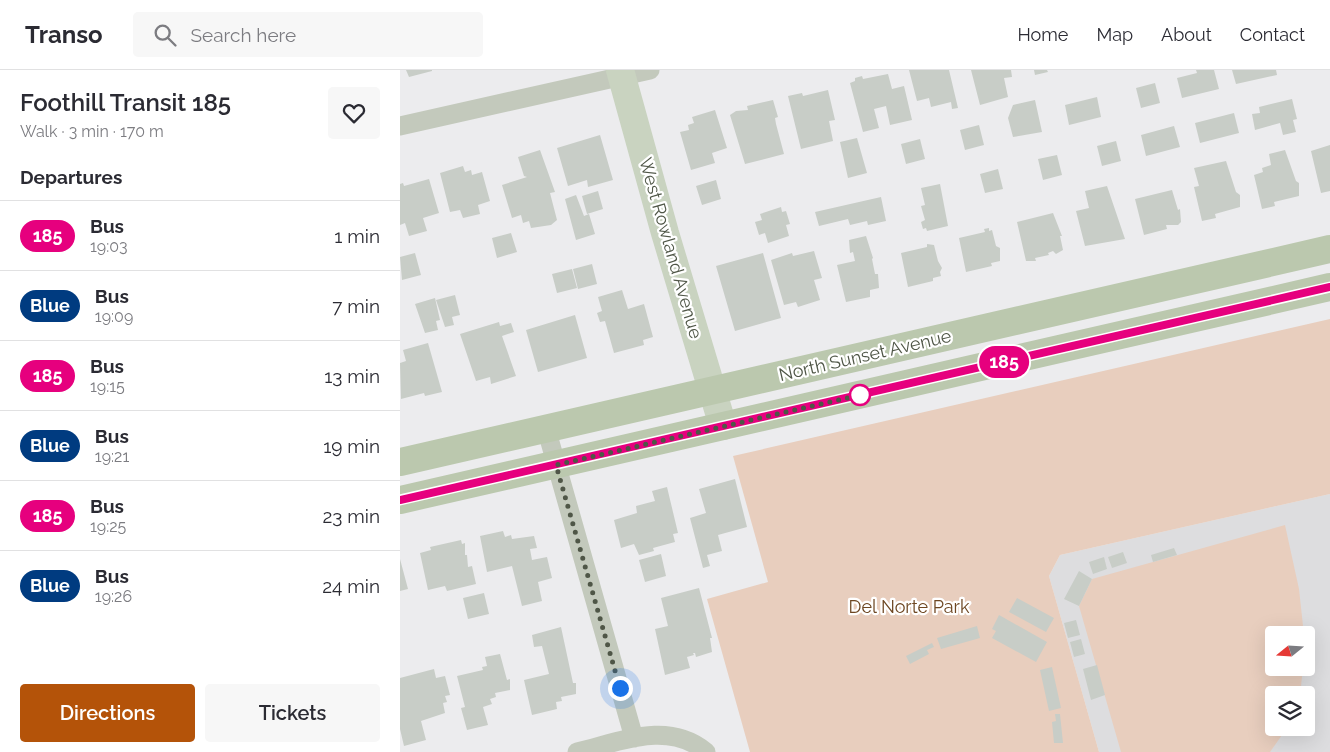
<!DOCTYPE html>
<meta charset="utf-8">
<style>
:root{--surface:#fff;--page:#f7f7f7;--text:#2b2b33;--muted:#7c7c81;--line:#e1e1e2;--accent:#b45309}
body{margin:0;font-family:Raleway,sans-serif;background:var(--page);color:var(--text);height:100vh;display:flex;flex-direction:column;font-size:19px;white-space:nowrap}
*{box-sizing:border-box;margin:0}
p{font-size:16px;color:var(--muted)}
.icon{flex:none;width:28px;height:28px;fill:none;stroke:currentColor;stroke-width:2;stroke-linecap:round;stroke-linejoin:round}
.map{position:relative;flex:1;overflow:hidden}
.sheet{display:flex;flex-direction:column;background:var(--surface);width:400px}
.sheet>*{flex:none}
.badge{padding:0 10px;border-radius:16px;font-size:18px;line-height:32px}
.needle{width:32px;rotate:252deg}
.controls{position:absolute;left:865px;top:556px;display:grid;gap:10px}
.controls a{display:grid;place-items:center;width:50px;height:50px;border-radius:5px;background:var(--surface);box-shadow:0 5px 20px #0002;font-size:25px}
.you{position:absolute;width:25px;height:25px;margin:-12px;border:4px solid #fff;border-radius:50%;background:#1a73e8;box-shadow:0 0 0 8px #1a73e833}
.map>.badge{position:absolute;translate:-50% -50%;box-shadow:0 0 0 2px #fff}
h2{padding:0 20px;font-size:19px;line-height:45px}
.round{display:grid;place-items:center;flex:none;width:52px;height:52px;border-radius:5px;background:var(--page)}
.overview{display:flex;align-items:center;justify-content:space-between;height:85px;padding:0 20px}
h1{font-size:24px;font-weight:600;line-height:38px}
.action{display:flex;gap:10px;margin-top:auto;padding:10px 20px}
.action a{flex:1;height:58px;border-radius:5px;background:var(--accent);color:#fff;font-size:20px;font-weight:600;line-height:58px;text-align:center}
.action a+a{background:var(--page);color:var(--text)}
ul{padding:0;list-style:none}
li{display:flex;align-items:center;gap:15px;height:70px;padding:0 20px;border-top:1px solid var(--line)}
li div{flex:1}
li b{display:block;font-size:19px}
li em{font-style:normal}
li .badge{min-width:55px;font-weight:700;text-align:center}
header{display:flex;align-items:center;gap:30px;box-sizing:border-box;height:70px;padding:0 25px;background:var(--surface);border-bottom:1px solid var(--line)}
header strong{font-size:24px}
nav{display:flex;gap:28px;margin-inline-start:auto;font-size:18px}
.search{width:350px;height:45px;background:var(--page);display:flex;align-items:center;gap:12px;box-sizing:border-box;padding:0 18px;border-radius:5px;color:var(--muted);font-size:19px}
main{display:flex;flex:1;min-height:0}
.map>svg:first-child{display:block}
.education{fill:#dddddf;fill-rule:evenodd}
.green{fill:#e8cebe}
.building{fill:#c8cdc7}
.lines{fill:none;stroke-linecap:round;stroke-linejoin:round}
.street{stroke:#c3c9bc;stroke-width:19}
.secondary{stroke:#c9d3c0;stroke-width:28}
.primary{stroke:#bbc8ae;stroke-width:28}
.line-casing{stroke:#fff;stroke-width:11}
.line{stroke:#e6007e;stroke-width:8}
.walk{stroke:#4f5647;stroke-width:5;stroke-dasharray:0 9}
.stop-dot{fill:#fff;stroke:#e6007e;stroke-width:2.5}
.labels{text-anchor:middle;dominant-baseline:central;stroke-width:4.5;stroke-linejoin:round;paint-order:stroke}
.street-label{font-size:18px;fill:#4f5647;stroke:#fff}
.park-label{font-size:18px;fill:#6d4621;stroke:#fff}
</style>
<header>
<strong>Transo</strong>
<div class="search"><svg class="icon" aria-label="search" viewBox="0 0 24 24"><circle cx="10" cy="10" r="6"/><path d="M15 15l6 6"/></svg>Search here</div>
<nav><a>Home</a><a>Map</a><a>About</a><a>Contact</a></nav>
</header>
<main>
<section class="sheet">
<div class="overview"><div><h1>Foothill Transit 185</h1><p>Walk · 3 min · 170 m</p></div><a class="round"><svg class="icon" aria-label="heart" viewBox="0 0 24 24"><path d="M12 20l-8-8c-3-5 5-10 8-4 3-6 11-1 8 4z"/></svg></a></div>
<h2>Departures</h2>
<ul>
<li><span class="badge" style="background:#e6007e;color:#fff">185</span><div><b>Bus</b><p>19:03</p></div><em>1 min</em></li>
<li><span class="badge" style="background:#003b80;color:#fff">Blue</span><div><b>Bus</b><p>19:09</p></div><em>7 min</em></li>
<li><span class="badge" style="background:#e6007e;color:#fff">185</span><div><b>Bus</b><p>19:15</p></div><em>13 min</em></li>
<li><span class="badge" style="background:#003b80;color:#fff">Blue</span><div><b>Bus</b><p>19:21</p></div><em>19 min</em></li>
<li><span class="badge" style="background:#e6007e;color:#fff">185</span><div><b>Bus</b><p>19:25</p></div><em>23 min</em></li>
<li><span class="badge" style="background:#003b80;color:#fff">Blue</span><div><b>Bus</b><p>19:26</p></div><em>24 min</em></li>
</ul>
<div class="action"><a>Directions</a><a>Tickets</a></div>
</section>
<div class="map">
<svg width="930" height="682" viewBox="0 0 930 682">
<rect width="100%" height="100%" fill="#ececee"/>
<path class="education" d="M930,424V682H699L649,506L660,485ZM874,565H906V598H874ZM874,625H906V658H874Z"/>
<path class="green" d="M930,249V424L660,485L649,506L699,682H350L307,529L368,512L333,386Z
M885,455L899,519L904,565H874V598H903L900,625H874V658H887L870,682H721L679,536L692,509Z"/>
<path class="building" d="M6,0H32V1L9,7Z
M509,0H549L558,38L552,39L551,32L531,37L529,28L517,31Z
M571,0H611L612,7L604,8L608,27L580,35Z
M634,0H647L648,2L635,5Z
M796,0H814L819,19L782,28L777,8L797,3Z
M832,0H876L877,5L836,14Z
M488,4L492,19L504,16L512,50L490,55L486,36L474,39L479,58L463,62L450,13L455,11V8L462,6L463,9Z
M755,13L760,33L741,38L736,18Z
M428,20L435,50L429,51L433,71L401,79L388,26L402,23L403,26Z
M697,27L701,47L669,55L665,35Z
M892,29L897,49L893,50L896,62L883,65L880,53L855,60L852,44L860,43L859,37Z
M373,30L378,47L375,48L376,54L384,84L345,94L330,45L336,41L348,40L347,36Z
M635,30L642,62L613,67L608,48L613,35Z
M315,40L327,78L312,83L315,93L291,100L280,62L289,60L288,55L294,53L292,47Z
M834,43L839,63L800,73L795,53Z
M579,55L584,75L565,80L560,60Z
M774,56L780,77L746,86L741,65Z
M200,65L213,110L188,117L187,110L168,116L157,78Z
M457,68L467,103L448,108L440,72Z
M520,69L525,89L506,94L501,74Z
M716,71L721,91L702,96L697,76Z
M930,75V121L921,123L911,81Z
M140,80L155,122L150,123L157,150L151,155L131,158L129,151L123,153L121,145L112,148L102,115L127,107L124,106L118,87Z
M885,80L896,111L899,113V126L874,132L875,136L862,139L854,105L863,102L862,98L871,95L869,84Z
M657,85L662,105L643,110L638,89Z
M826,91L836,122L840,125V137L815,144L816,148L802,151L794,117L799,116L794,98Z
M63,96L65,102L71,100L72,105L82,102L90,131L78,135L80,144L63,148L60,140L50,142L40,103Z
M598,99L603,119L585,123L580,104Z
M29,109L39,143L23,148L27,161L9,166L5,153L0,155V114L3,113L4,116Z
M316,110L321,129L302,135L296,116Z
M540,114L548,156L527,161L526,158L523,159L521,152L525,150L521,136L525,135L521,118Z
M707,116L725,169L685,176L676,141L689,138L685,121Z
M772,120L778,140L780,139L781,152L778,155H766L767,159L744,165L735,129Z
M198,121L203,139L187,144L182,126Z
M176,125L184,146L189,144L195,164L176,170L165,129Z
M481,127L486,151L468,155L467,151L450,155L448,149L419,156L415,142Z
M381,137L382,142L386,141L390,154L386,155L389,166L368,173L365,163L359,165L355,152L362,150L360,144Z
M653,143L662,166H660L663,180L656,184L653,181L648,183L649,185L635,188L636,191H626L617,152Z
M589,158V161L592,160L596,176L600,178V191L591,193L592,196L566,202L559,168L585,162L584,159Z
M111,163L117,182L97,188L92,168Z
M466,166L473,188L472,189L475,204H478L479,218L470,220V227L446,232L437,195L455,191L453,182L450,183L449,170Z
M527,174L534,175L538,191L542,198L540,202L541,206L533,208V211L508,217L501,183L527,177Z
M414,181L422,208L414,210L420,230L398,237L396,232L384,235L371,190L392,183L393,186Z
M15,183L21,205L2,210L0,187Z
M363,183L381,248L335,261L316,196Z
M192,194L197,214L178,219L173,199Z
M172,199L177,218L157,223L152,204Z
M222,220L228,239L244,234L253,267L243,270L244,275L214,283L205,251L200,252L197,243L202,241L198,227Z
M55,225L60,245L52,247L54,255L45,257L36,230Z
M35,228L40,250L36,251L38,260L25,263L15,234Z
M175,245L187,288L138,302L126,260Z
M99,252L100,256L111,253L114,262L102,266L116,306L91,314L90,307L76,311L60,264Z
M28,273L42,322L25,326L24,323L1,329L0,293L6,291L3,280Z
M335,409L347,457L318,465L322,481L307,485L310,496L303,498L290,448L306,443L299,419Z
M267,417L278,463L273,464L275,472L253,478L254,481L239,485L234,474L221,478L214,450L237,443L236,436L255,431L252,421Z
M103,461L105,467L111,465L112,469L134,466L137,478L130,479L132,490L147,487L152,508L138,512L142,531L122,536L112,496L87,502L80,466Z
M61,470L62,474L65,473V485H67L68,497L72,496L76,514L47,521L45,516L28,520L20,483L31,480L30,477Z
M774,478L777,485L753,492L751,485Z
M723,482L727,493L712,498L708,487Z
M261,484L266,506L245,512L239,490Z
M704,487L707,499L693,504L689,492Z
M0,489L8,519L0,521Z
M679,501L692,509L679,536L664,529Z
M299,518L312,568H310L312,582L296,587L295,583H293L294,585L287,587L290,598L265,605L255,559L268,556L261,528Z
M84,523L89,544L68,549L63,528Z
M617,528L654,548L646,562L609,542Z
M599,545L647,572L636,592L592,568L596,561L592,559Z
M676,550L680,565L668,568L664,553Z
M577,556L580,568L541,579L537,568Z
M161,557L173,613H176V624L161,627L162,631L156,632L157,639L132,645L124,610L149,604L142,576L134,577L132,565Z
M681,569L685,584L674,587L670,572Z
M532,573L534,577L527,580L529,584L510,594L506,586Z
M100,584L107,610L110,609V620L95,623L96,627L90,629L92,634L83,637L88,655L67,660L61,638L65,637L57,606L83,600L82,597L87,596L85,587Z
M697,595L705,625L691,630L683,599Z
M652,597L661,638L649,641L640,600Z
M34,599L36,608L45,606L50,625L45,626L47,632L43,633L45,643L21,651L26,670L4,676L0,659V608Z
M655,644H660L663,673H654L652,652L656,651Z"/>
<g class="lines">
<path class="street" d="M0,56L250,0
M146,358L234,668
M177,682C220,672 268,650 306,682"/>
<path class="secondary" d="M220,0L265,163L323,356"/>
<path class="primary" d="M0,392L930,179
M0,430L930,217"/>
</g>
<g class="lines">
<g class="line-casing">
<path id="line" d="M0,430L930,217"/>
</g>
<use href="#line" class="line"/>
<path class="walk" d="M220,618L156,395L460,325"/>
</g>
<circle class="stop-dot" cx="460" cy="325" r="10"/>
<g class="labels">
<g class="street-label">
<text transform="translate(271 178) rotate(74)">West Rowland Avenue</text>
<text transform="translate(465 285) rotate(-13)">North Sunset Avenue</text>
</g>
<g class="park-label">
<text x="509" y="536">Del Norte Park</text>
</g>
</g>
</svg>
<div class="controls">
<a><svg class="needle" viewBox="-14 -14 28 28"><path d="M0-13l5 13h-10z" fill="#e53935"/><path d="M0 13l5-13h-10z" fill="#7c7c81"/></svg></a>
<a><svg class="icon" aria-label="layers" viewBox="0 0 24 24"><path d="M12 4l9 5-9 5-9-5zM3 14l9 5 9-5"/></svg></a>
</div>
<div class="you" style="left:220px;top:618px"></div>
<b class="badge" style="left:604px;top:292px;background:#e6007e;color:#fff">185</b>
</div>
</main>
